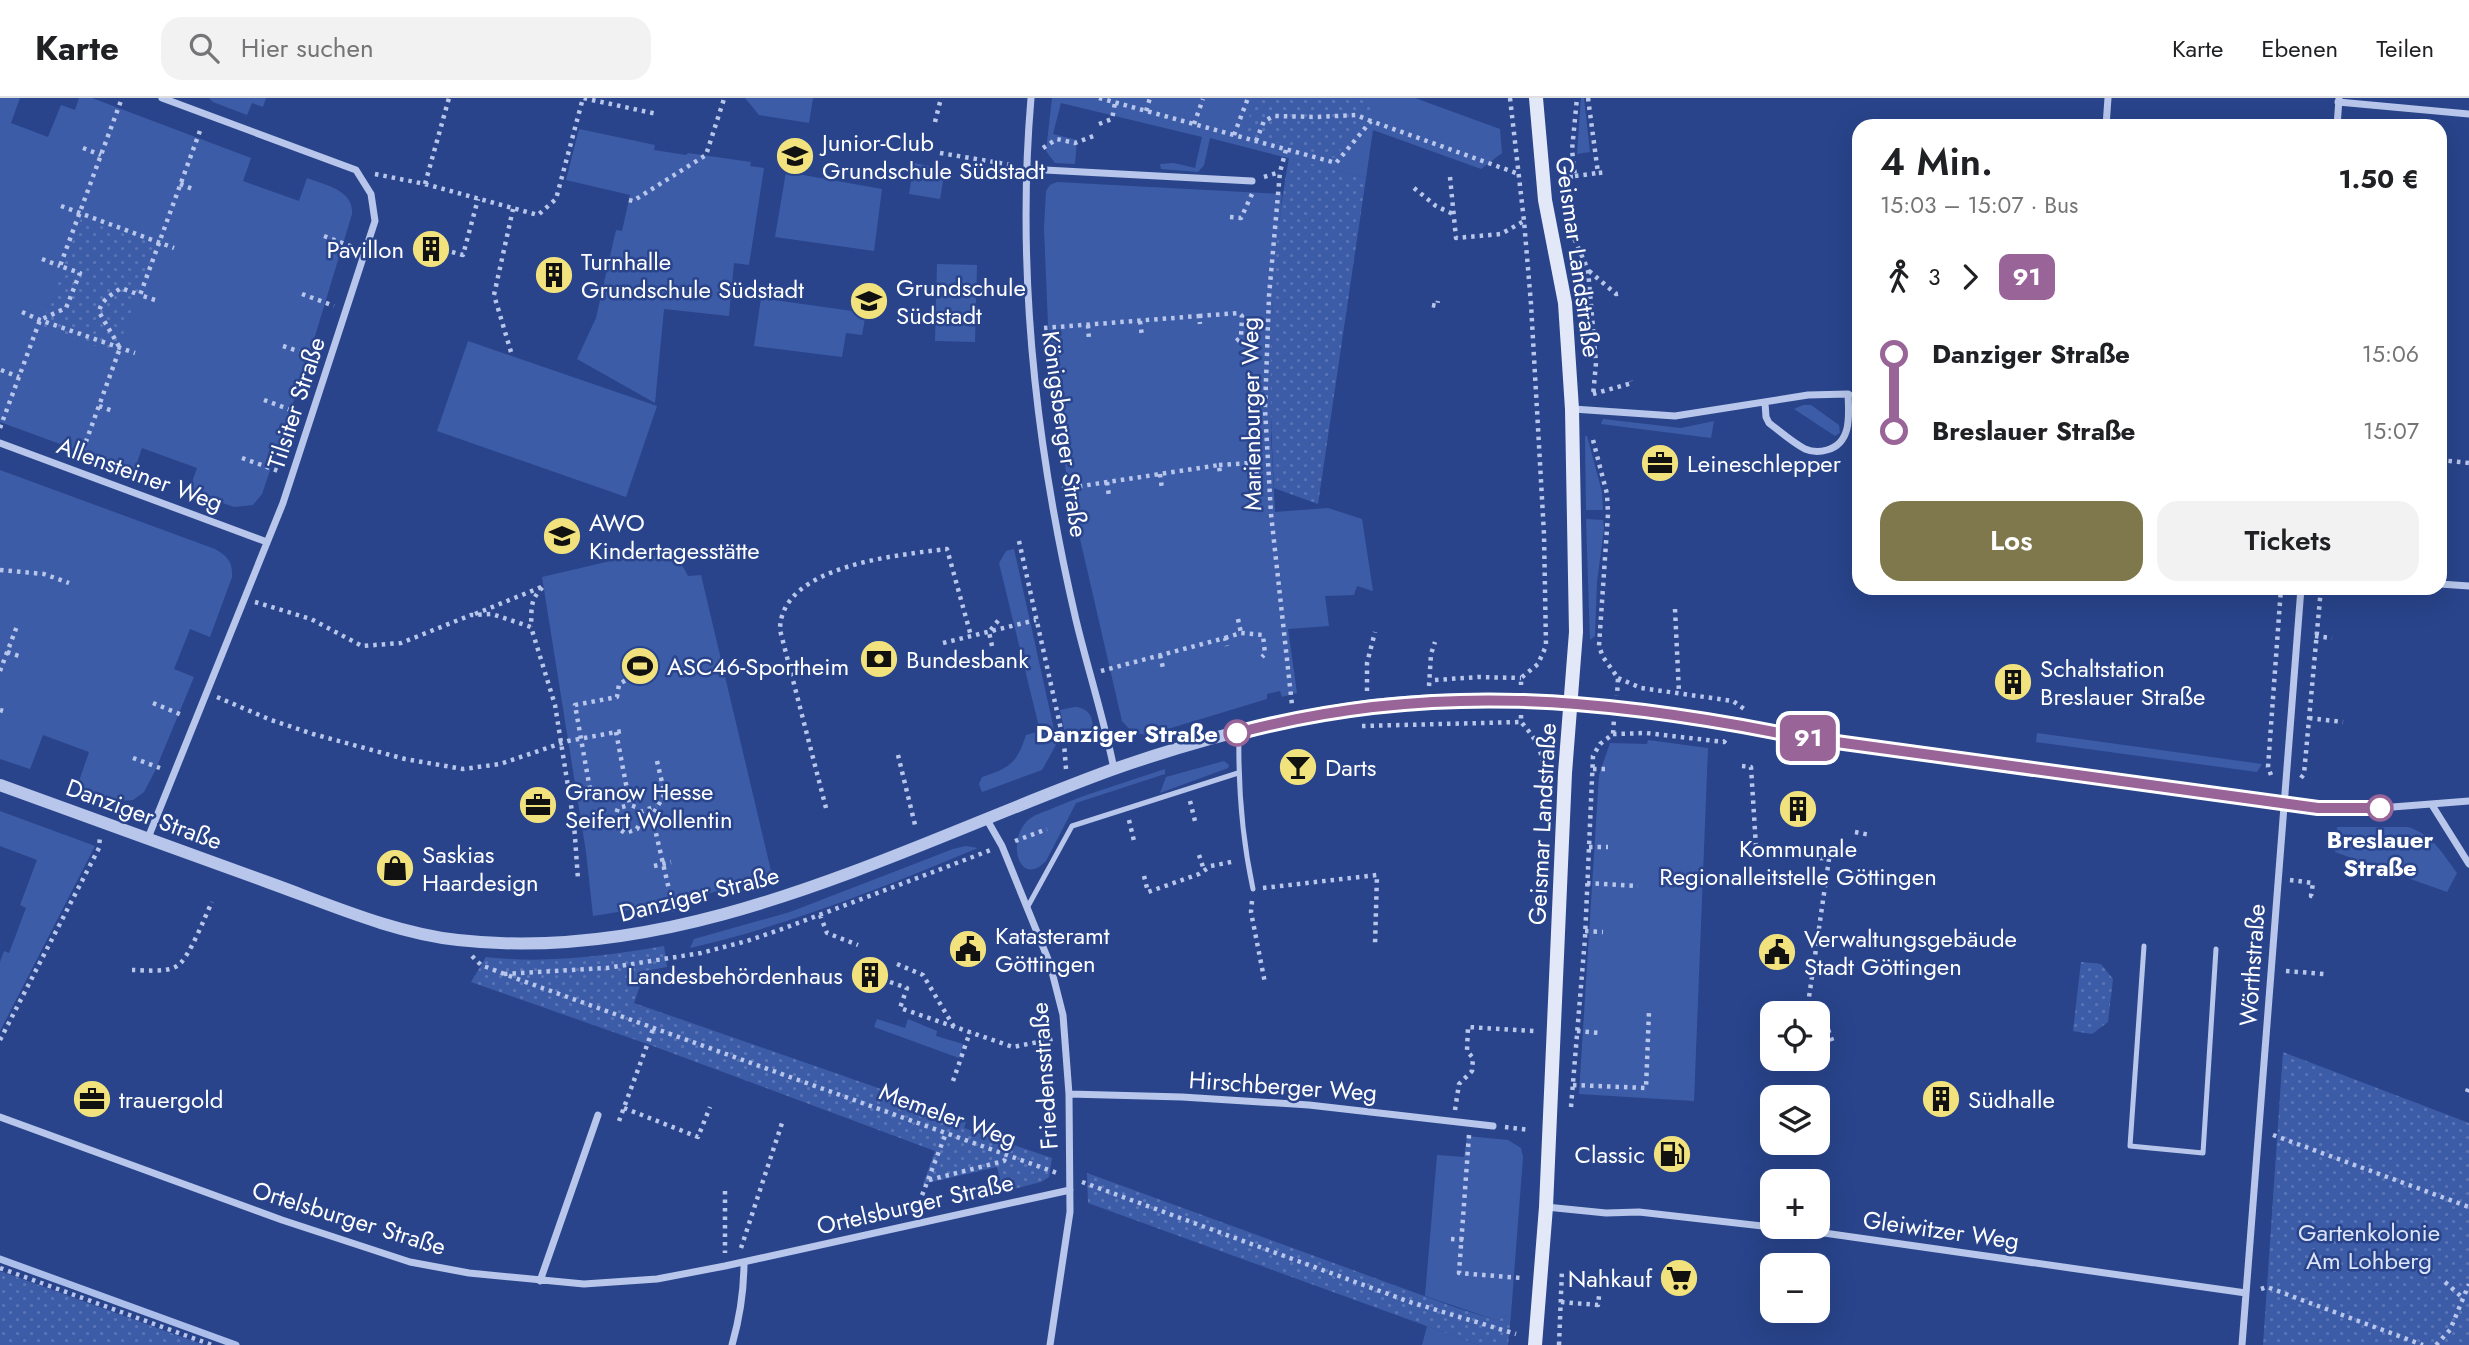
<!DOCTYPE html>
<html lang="de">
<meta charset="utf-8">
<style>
:root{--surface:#fff;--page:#f2f2f2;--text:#202124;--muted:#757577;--line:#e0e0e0;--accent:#7e784c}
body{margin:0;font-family:Jost,sans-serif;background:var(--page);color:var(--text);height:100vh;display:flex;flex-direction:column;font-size:26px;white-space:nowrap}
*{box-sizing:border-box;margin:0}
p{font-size:23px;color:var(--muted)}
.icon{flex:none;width:38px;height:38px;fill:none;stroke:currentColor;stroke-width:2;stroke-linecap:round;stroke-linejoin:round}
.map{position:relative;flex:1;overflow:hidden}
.panel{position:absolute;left:1852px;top:21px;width:595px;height:476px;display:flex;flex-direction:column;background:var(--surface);border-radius:21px;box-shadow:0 7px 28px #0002}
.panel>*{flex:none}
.badge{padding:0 14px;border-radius:10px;font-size:24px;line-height:46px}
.buttons{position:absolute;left:1760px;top:903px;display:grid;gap:14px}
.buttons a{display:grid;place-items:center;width:70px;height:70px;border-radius:14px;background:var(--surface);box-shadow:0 7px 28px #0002;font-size:35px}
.map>.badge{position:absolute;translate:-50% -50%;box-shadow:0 0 0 4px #fff}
.legs{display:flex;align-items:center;gap:10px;height:77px;padding:0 28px;font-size:23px}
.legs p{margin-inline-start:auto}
.overview{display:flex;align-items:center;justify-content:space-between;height:119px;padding:0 28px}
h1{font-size:38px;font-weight:600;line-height:52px}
.button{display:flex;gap:14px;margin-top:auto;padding:14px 28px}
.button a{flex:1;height:80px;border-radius:21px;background:var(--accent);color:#fff;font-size:28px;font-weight:600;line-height:80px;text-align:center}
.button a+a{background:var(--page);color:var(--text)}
ul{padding:0 28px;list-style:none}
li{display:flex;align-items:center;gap:24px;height:77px;font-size:26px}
li i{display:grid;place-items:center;width:10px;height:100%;margin:0 9px;background:currentColor}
li i::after{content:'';width:18px;height:18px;margin:-9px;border:5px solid;border-radius:50%;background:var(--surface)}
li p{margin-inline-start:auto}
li:first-child i{background:linear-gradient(#0000 50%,currentColor 0)}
li:last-child i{background:linear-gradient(currentColor 50%,#0000 0)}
header{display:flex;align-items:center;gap:42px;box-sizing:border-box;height:98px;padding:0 35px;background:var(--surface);border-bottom:2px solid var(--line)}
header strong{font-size:33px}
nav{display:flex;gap:38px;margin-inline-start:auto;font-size:24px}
.search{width:490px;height:63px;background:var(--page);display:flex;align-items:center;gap:18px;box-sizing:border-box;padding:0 24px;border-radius:21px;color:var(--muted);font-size:26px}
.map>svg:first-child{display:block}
.grass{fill:#3d5ca8}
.park{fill:url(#park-dots)}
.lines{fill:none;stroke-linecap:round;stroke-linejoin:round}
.stream{stroke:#acbfea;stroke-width:7}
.path{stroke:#b7c6ea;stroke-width:4.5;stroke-dasharray:3.5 5;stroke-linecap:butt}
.service{stroke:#b7c6ea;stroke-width:5}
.minor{stroke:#b7c6ea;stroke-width:7}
.tertiary{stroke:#b7c6ea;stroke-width:12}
.secondary{stroke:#e2e8f8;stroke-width:14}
.line-1-casing{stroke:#fff;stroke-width:16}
.line-1{stroke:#996498;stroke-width:10}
.stop-1-dot{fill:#fff;stroke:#996498;stroke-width:3.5}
.labels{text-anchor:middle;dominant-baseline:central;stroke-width:5;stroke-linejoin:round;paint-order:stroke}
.poi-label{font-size:24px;fill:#fff;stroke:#29448b;text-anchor:start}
.street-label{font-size:24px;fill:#fff;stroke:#29448b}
.stop-label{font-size:24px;font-weight:bold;fill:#fff;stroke:#29448b;text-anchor:end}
.park-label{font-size:24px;fill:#dce4f8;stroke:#29448b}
</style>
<header>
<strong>Karte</strong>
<div class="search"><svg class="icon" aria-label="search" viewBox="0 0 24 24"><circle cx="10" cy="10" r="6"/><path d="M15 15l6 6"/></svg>Hier suchen</div>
<nav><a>Karte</a><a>Ebenen</a><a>Teilen</a></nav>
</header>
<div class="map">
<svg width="2469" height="1247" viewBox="0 0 2469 1247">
<defs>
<pattern id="park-dots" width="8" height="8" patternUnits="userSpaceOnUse" patternTransform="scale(1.75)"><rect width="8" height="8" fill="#3d5ca8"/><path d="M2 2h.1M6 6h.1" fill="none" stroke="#5a74b5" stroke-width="1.8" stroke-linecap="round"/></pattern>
</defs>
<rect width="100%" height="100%" fill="#29448b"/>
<path class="grass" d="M0,0H20L11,25L48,39L61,7L75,12L79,0H92L251,60L243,83L299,103L307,80C325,87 354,92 352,116L308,261L262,396L253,407L234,409L189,393L197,370L142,350L134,373L0,324Z
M209,0H266L263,9L252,5L247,17L213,4Z
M745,0H813L809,25L759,17Z
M1052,0H1415L1500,31L1502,55L1481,71L1373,32L1366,80L1210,40L1204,67L1198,74L1161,71L1160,66L1174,65L1195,70L1202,39L1061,5L1053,36L1077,42L1075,66L1055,65L1046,53Z
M1581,0H1584L1590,54L1577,56Z
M579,31L655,47L654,52L686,57L688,55L751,64L750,68L764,70L749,167L734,165L729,218L664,211L655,305L577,261L596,220L616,132L622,133L630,97L566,82Z
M914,65L945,71L940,101L909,96Z
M786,74L882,91L874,153L775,139Z
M1057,84L1282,96L1272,214L1271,340L1275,414L1328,410L1362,421L1373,493L1357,488L1354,497L1325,498L1329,528L1288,531L1297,595L1282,599L1280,593L1267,596V601L1148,637L1133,635L1122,623L1069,393L1056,307L1048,226L1044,130L1046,93L1050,87Z
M937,166L977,167L975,244L935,243Z
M761,200L866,215L862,237L846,235L842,259L754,248Z
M468,243L657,308L626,399L437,333Z
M1803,307H1811L1839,327L1840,335L1835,338L1794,311Z
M1603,321L1681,330L1714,323L1711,340L1601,326Z
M1585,338H1587L1602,394L1603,412H1586Z
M0,372L215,451C227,458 233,464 232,479L210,539L190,531L174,571L194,579L155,673L144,694L133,702L119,703L77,689L89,654L43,637L30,671L0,661Z
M1586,421L1603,422L1604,430L1597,484L1595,538L1590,542Z
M1014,451L1057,645L1042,672L982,694L979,686L982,679C1010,670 1017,665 1026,637L1040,633L999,465L1006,453Z
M632,458H677L688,478L701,477L772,777L680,804L593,818L586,754L542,479Z
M1075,609C1096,611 1094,629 1091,645L1066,640L1060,612Z
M2037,635L2262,666L2257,674L2036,644Z
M1648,642L1708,650L1694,1003L1579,996L1599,677L1610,645L1647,646Z
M1224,663L1229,667L1228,670L1160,695L1166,679Z
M1165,671V676L1076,705L1046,763C1020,790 1006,745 1027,723C1033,717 1044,714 1051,711C1088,695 1127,684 1165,671Z
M0,713L95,748L0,933V864L4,853L9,855L26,810L20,807L37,762L0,748Z
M2337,729H2408C2433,737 2442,755 2457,775L2447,794L2335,754Z
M966,748L978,750C884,789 790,827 690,850L694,841L790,814L953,751Z
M877,921L905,930L908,921L937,933L936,938L963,946L959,960L874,929Z
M1467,1038L1508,1042L1521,1050L1523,1059L1511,1216L1496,1222L1425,1198L1437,1057L1464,1059Z
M1427,1228L1479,1247H1422Z"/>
<path class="park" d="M1256,0H1374L1368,17L1334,60L1243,35Z
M1289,60L1366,80L1318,406L1274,390C1268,281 1269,168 1289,60Z
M81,120L157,147L116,255L41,229Z
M664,848L667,869L645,873L634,905L944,1013L966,1024L964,1030L1052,1060L1049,1079L1041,1084L1003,1094L997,1069L923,1086L935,1053L653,948L471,884L486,859C545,866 606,858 664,848Z
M2081,864L2101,866L2113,881L2108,924L2092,936L2073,933Z
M2283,954L2469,1025V1247H2263Z
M1087,1075L1457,1210L1496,1222L1511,1216L1508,1247H1479L1088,1105Z
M0,1173L204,1247H0Z"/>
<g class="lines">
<path class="stream" d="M0,1161L236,1247"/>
<path class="path" d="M1099,0L1336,65L1371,23L1519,76
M1510,0L1524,123L1531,206L1544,436L1546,548L1538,566L1521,580V587
M1588,0L1598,75L1606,74
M1146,13L1150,0
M935,24L941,0
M1099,26L1112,21L1115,5
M1194,26L1203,1
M1234,37L1248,0
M1256,43L1264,23L1274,18L1317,19L1356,17L1371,23
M83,50L101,57
M1043,50L1057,41L1075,45L1096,37
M1286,52L1280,74L1269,198L1265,311L1271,416L1292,607
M940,55L1012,67
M375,76L425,86L538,117L556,101L583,0L657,16
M1575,78L1598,75
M1264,79L1280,74
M1450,79L1456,140L1501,136L1524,123
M1561,80L1575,78L1572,52L1577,0
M180,86L195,92
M425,86L449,0
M1414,90L1436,108L1453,116
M629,102L633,103L706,57L724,1
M61,108L174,150
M1230,119L1241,120L1252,96
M1571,133L1588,172L1596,265L1593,298
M324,138L353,149
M452,154L463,157L478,101
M42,161L60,168
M1589,173L1616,196L1622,195
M302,196L334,208
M155,202L140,197L201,30
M1432,207L1437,208L1438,203
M22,214L40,222L135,255
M1199,218L1239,215L1242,218L1241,239L1235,244
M1140,223L1142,238
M1088,227L1089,242
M1044,230L1199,218L1200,226
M283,248L316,259
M511,254L494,197L513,111
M1,272L19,279
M1593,296L1632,285L1631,283
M264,302L299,315
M99,308L113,313
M0,330L40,222L66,210L80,175L60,168L122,0
M1593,342L1607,396L1608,416L1599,548L1603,559L1618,580L1617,598
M80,360L120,250L99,214C101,202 111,197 121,190L140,197
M242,360L281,374
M2440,362L2469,365
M1219,367L1250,365L1256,371L1259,394L1256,396
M1160,376L1162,391
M1107,384L1109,398
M1062,391L1219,367L1220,376
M1019,443L1064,645L1066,671
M0,472L44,476L69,485
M255,504L311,521L362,548L401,545L471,517L492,516L531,529L555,607L574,726L578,781
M1675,511L1679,595
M475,516L544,488C529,502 532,510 531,529
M1238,521L1241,535
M2315,538L2332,540
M1225,540L1241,535L1263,537L1265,556L1262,559
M943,545L1036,522
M992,548L989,534L1001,519
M7,554L22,559
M1160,557L1163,570
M0,573L17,528
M1101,573L1225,540L1227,548
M1618,580L1641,590L1733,603L1747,613
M1435,582L1478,579L1521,580
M1429,588L1431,556L1435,544
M1367,593V565L1375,534
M217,599L271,622L313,636L405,661L463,671L500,666L568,643L622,633
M153,605L182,617
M0,612L3,613
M1521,617V624C1537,642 1543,653 1544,678
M2309,620L2343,624
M1362,628L1521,624
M616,634L630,707L636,709L642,720L637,731L625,735L615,728L614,722L618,710L630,707
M1613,636L1646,635L1724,644L1728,639
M898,657L916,731
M133,660L160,670
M657,663L664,693L663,699L652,718L674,813
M1742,668L1751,669L1756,749H1763
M1593,671H1610
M2271,677L2268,669L2281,490
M2301,680L2304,676L2321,490
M627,692L591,697L575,607L617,599L619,586L639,575
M1190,703L1195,723
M826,710L780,532C780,467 899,457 947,451L971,538
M640,714L656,708
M1129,722L1134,743
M1855,734L1870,737
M1015,743L1047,731
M1589,749H1608
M1199,757L1204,772
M1820,760L1829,761L1807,913L1822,915L1833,945
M654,768L671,764
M1144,778L1148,794L1199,776L1211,768L1236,763
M2290,782L2313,785L2311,798H2313
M1587,785L1638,788
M1263,790L1377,777L1375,847
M1252,803L1251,814L1265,885
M820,817L827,835L858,847
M1585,833L1603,834
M472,858L481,867L523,883L1057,1075
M897,866L923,877L954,929
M132,872C145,872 166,875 177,868C189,861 205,818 212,804
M2286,873L2324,876V879
M504,876L607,870L701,855L747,843L785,830L991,752
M890,884L907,890L900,910L1013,949L1053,941
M1577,933L1599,935
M0,942L99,750L100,738
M953,983L970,934
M1573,987L1646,990L1649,913
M2467,994L2469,988
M1571,1009L1585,840L1593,658L1600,646L1613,636L1614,621
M624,1010L698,1039L710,1009
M1455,1012L1459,986L1472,973L1473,960L1467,953L1468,929L1534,933
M619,1023L653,931
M1505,1029L1530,1032
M1469,1037L1459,1175L1521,1180
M2273,1037L2469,1109
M929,1082L1004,1063L1007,1057
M1082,1084L1410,1204L1516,1236
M725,1093V1155
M916,1113L946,1035
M1451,1141L1467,1142
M741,1150L783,1022
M0,1170L212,1247
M2445,1184L2464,1201
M2261,1191L2267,1189L2423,1247
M1561,1204L1598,1207L1599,1198
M1559,1247L1562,1171
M2436,1247L2450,1232L2469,1186"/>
<path class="service" d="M1848,296L1858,298
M1239,634C1238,687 1242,740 1253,791
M1027,810L1072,728L1238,675
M2144,848L2130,1048L2203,1055L2216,851"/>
<path class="minor" d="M1031,0C1016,175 1036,351 1076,522C1088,572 1104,621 1114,671
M2338,4L2469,16
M2106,28L2108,0
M2337,28L2339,1
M1026,71L1252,83
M1573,311L1675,318L1808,297L1848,296C1849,317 1852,345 1827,352C1820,354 1812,354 1805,351C1792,344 1781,334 1769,325L1766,319L1765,305
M0,345L267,444
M2440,486L2469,488
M1571,605C1648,611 1724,624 1800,639L2317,710H2380L2469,703
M2432,707L2469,766
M986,720L1002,748L1050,866L1063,917L1069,996L1070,1114L1050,1247
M148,740L283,405L375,123L371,96L356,72L162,0
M1069,996L1182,999L1309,1007L1493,1028
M0,1019L282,1122L410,1164L469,1175L584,1186L657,1181L725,1168L1070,1092
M1546,1109L1606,1115L1639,1114L1824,1135L2246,1195
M540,1183L598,1017
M732,1247C740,1219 744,1194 744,1164
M2242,1247L2301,490"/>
<path class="tertiary" d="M0,687C90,720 180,752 270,785C331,807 394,835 458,842C687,868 903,748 1111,672C1191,644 1282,620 1366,608C1433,599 1503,600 1571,605"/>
<path class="secondary" d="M1535,1247L1546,1109L1565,675L1576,534L1572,311L1565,205L1545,102L1536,0"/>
</g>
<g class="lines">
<g class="line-1-casing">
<path id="line-1" d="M1237,635C1430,583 1607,600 1800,639L2318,710H2380"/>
</g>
<use href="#line-1" class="line-1"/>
</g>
<defs>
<g id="school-disc" transform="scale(2.0125)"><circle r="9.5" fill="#f1e27e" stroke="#29448b"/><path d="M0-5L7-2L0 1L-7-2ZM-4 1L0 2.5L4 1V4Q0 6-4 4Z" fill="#111"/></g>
<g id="building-disc" transform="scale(2.0125)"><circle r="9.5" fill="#f1e27e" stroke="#29448b"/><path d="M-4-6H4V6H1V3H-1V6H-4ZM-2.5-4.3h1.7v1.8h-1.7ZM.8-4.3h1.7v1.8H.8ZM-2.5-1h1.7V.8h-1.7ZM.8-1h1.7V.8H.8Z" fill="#111"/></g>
<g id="office-disc" transform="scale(2.0125)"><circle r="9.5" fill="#f1e27e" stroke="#29448b"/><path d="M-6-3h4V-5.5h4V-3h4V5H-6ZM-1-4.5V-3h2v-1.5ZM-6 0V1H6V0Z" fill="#111"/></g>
<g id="bank-disc" transform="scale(2.0125)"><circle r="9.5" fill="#f1e27e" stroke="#29448b"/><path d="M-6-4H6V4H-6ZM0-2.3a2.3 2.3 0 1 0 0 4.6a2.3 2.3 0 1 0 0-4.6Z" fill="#111"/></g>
<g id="stadium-disc" transform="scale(2.0125)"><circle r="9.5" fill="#f1e27e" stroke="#29448b"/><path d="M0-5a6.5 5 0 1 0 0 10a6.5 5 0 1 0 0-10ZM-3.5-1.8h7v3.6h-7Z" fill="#111"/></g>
<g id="bar-disc" transform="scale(2.0125)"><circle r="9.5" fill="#f1e27e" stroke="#29448b"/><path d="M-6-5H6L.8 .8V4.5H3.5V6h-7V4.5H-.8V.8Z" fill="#111"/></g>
<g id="shop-disc" transform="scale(2.0125)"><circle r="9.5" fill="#f1e27e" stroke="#29448b"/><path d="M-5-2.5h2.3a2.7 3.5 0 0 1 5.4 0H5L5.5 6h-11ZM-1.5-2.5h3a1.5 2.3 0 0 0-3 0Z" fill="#111"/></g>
<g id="civic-disc" transform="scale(2.0125)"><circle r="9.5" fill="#f1e27e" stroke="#29448b"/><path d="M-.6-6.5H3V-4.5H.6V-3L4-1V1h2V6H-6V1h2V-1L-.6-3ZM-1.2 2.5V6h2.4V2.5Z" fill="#111"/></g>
<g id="fuel-disc" transform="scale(2.0125)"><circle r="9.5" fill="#f1e27e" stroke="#29448b"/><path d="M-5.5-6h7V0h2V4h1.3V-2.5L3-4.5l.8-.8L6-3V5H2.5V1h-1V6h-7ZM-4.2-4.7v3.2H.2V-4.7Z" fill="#111"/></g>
<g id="supermarket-disc" transform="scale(2.0125)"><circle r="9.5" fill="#f1e27e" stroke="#29448b"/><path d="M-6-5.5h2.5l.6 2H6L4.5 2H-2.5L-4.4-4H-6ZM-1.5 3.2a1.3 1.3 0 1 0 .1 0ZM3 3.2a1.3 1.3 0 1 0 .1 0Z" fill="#111"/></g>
</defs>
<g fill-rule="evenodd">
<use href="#school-disc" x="795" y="58"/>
<use href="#building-disc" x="431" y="151"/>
<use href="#building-disc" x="554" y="177"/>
<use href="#school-disc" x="869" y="203"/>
<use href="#office-disc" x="1660" y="365"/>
<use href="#school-disc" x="562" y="438"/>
<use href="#bank-disc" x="879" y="561"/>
<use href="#stadium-disc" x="640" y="568"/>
<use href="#building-disc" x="2013" y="584"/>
<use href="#bar-disc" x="1298" y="669"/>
<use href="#office-disc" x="538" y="707"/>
<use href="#building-disc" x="1798" y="711"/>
<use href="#shop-disc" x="395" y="770"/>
<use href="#civic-disc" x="968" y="851"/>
<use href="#civic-disc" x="1777" y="854"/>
<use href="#building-disc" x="870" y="877"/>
<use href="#office-disc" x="92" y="1001"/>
<use href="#building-disc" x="1941" y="1001"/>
<use href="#fuel-disc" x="1672" y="1056"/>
<use href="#supermarket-disc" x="1679" y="1180"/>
</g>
<g class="stop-1-dot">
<circle cx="1237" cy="635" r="12"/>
<circle cx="2380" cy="710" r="12"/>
</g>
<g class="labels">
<g class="poi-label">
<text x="822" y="44">Junior-Club<tspan x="822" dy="28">Grundschule Südstadt</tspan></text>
<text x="404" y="151" text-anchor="end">Pavillon</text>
<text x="581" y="163">Turnhalle<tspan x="581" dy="28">Grundschule Südstadt</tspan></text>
<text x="896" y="189">Grundschule<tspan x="896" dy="28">Südstadt</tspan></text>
<text x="1687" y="365">Leineschlepper</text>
<text x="589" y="424">AWO<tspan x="589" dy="28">Kindertagesstätte</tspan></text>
<text x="906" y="561">Bundesbank</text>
<text x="667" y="568">ASC46-Sportheim</text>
<text x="2040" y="570">Schaltstation<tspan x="2040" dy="28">Breslauer Straße</tspan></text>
<text x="1325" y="669">Darts</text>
<text x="565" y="693">Granow Hesse<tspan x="565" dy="28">Seifert Wollentin</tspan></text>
<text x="1798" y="750" text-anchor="middle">Kommunale<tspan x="1798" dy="28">Regionalleitstelle Göttingen</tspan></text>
<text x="422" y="756">Saskias<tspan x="422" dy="28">Haardesign</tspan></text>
<text x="995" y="837">Katasteramt<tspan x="995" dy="28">Göttingen</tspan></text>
<text x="1804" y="840">Verwaltungsgebäude<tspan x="1804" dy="28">Stadt Göttingen</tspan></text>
<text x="843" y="877" text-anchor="end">Landesbehördenhaus</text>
<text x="119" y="1001">trauergold</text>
<text x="1968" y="1001">Südhalle</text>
<text x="1645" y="1056" text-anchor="end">Classic</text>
<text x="1652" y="1180" text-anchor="end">Nahkauf</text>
</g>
<g class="street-label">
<text transform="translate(1578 159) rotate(82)">Geismar Landstraße</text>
<text transform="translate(296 305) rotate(-72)">Tilsiter Straße</text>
<text transform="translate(1251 316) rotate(-91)">Marienburger Weg</text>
<text transform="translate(1065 336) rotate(82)">Königsberger Straße</text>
<text transform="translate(140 376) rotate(20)">Allensteiner Weg</text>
<text transform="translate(144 716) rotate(20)">Danziger Straße</text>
<text transform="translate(1542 726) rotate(-87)">Geismar Landstraße</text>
<text transform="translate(699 796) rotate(-14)">Danziger Straße</text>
<text transform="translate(2252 867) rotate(-86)">Wörthstraße</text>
<text transform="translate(1044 978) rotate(-94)">Friedensstraße</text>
<text transform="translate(1283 988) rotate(4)">Hirschberger Weg</text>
<text transform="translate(948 1017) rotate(20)">Memeler Weg</text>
<text transform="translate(915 1106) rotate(-13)">Ortelsburger Straße</text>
<text transform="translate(349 1120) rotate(17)">Ortelsburger Straße</text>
<text transform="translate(1941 1132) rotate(8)">Gleiwitzer Weg</text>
</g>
<g class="stop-label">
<text x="1218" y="635">Danziger Straße</text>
<text x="2380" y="741" text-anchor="middle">Breslauer<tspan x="2380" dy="28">Straße</tspan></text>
</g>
<g class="park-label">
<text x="2369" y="1134">Gartenkolonie<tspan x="2369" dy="28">Am Lohberg</tspan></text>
</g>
</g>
</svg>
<div class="buttons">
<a><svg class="icon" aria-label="locate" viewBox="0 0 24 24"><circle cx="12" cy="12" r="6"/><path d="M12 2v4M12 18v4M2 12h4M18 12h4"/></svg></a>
<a><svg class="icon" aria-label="layers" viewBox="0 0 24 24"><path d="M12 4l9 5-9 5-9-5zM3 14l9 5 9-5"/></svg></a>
<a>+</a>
<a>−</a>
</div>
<b class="badge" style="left:1808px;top:640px;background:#996498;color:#fff">91</b>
<section class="panel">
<div class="overview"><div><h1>4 Min.</h1><p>15:03 – 15:07 · Bus</p></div><b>1.50 €</b></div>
<div class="legs"><svg class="icon" aria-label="walk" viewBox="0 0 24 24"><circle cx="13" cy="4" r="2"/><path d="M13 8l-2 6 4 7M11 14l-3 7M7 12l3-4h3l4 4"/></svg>3<svg class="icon" aria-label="forward" viewBox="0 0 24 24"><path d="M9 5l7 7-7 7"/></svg><b class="badge" style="background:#996498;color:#fff">91</b></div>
<ul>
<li><i style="color:#996498"></i><b>Danziger Straße</b><p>15:06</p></li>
<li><i style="color:#996498"></i><b>Breslauer Straße</b><p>15:07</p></li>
</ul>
<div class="button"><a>Los</a><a>Tickets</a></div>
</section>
</div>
